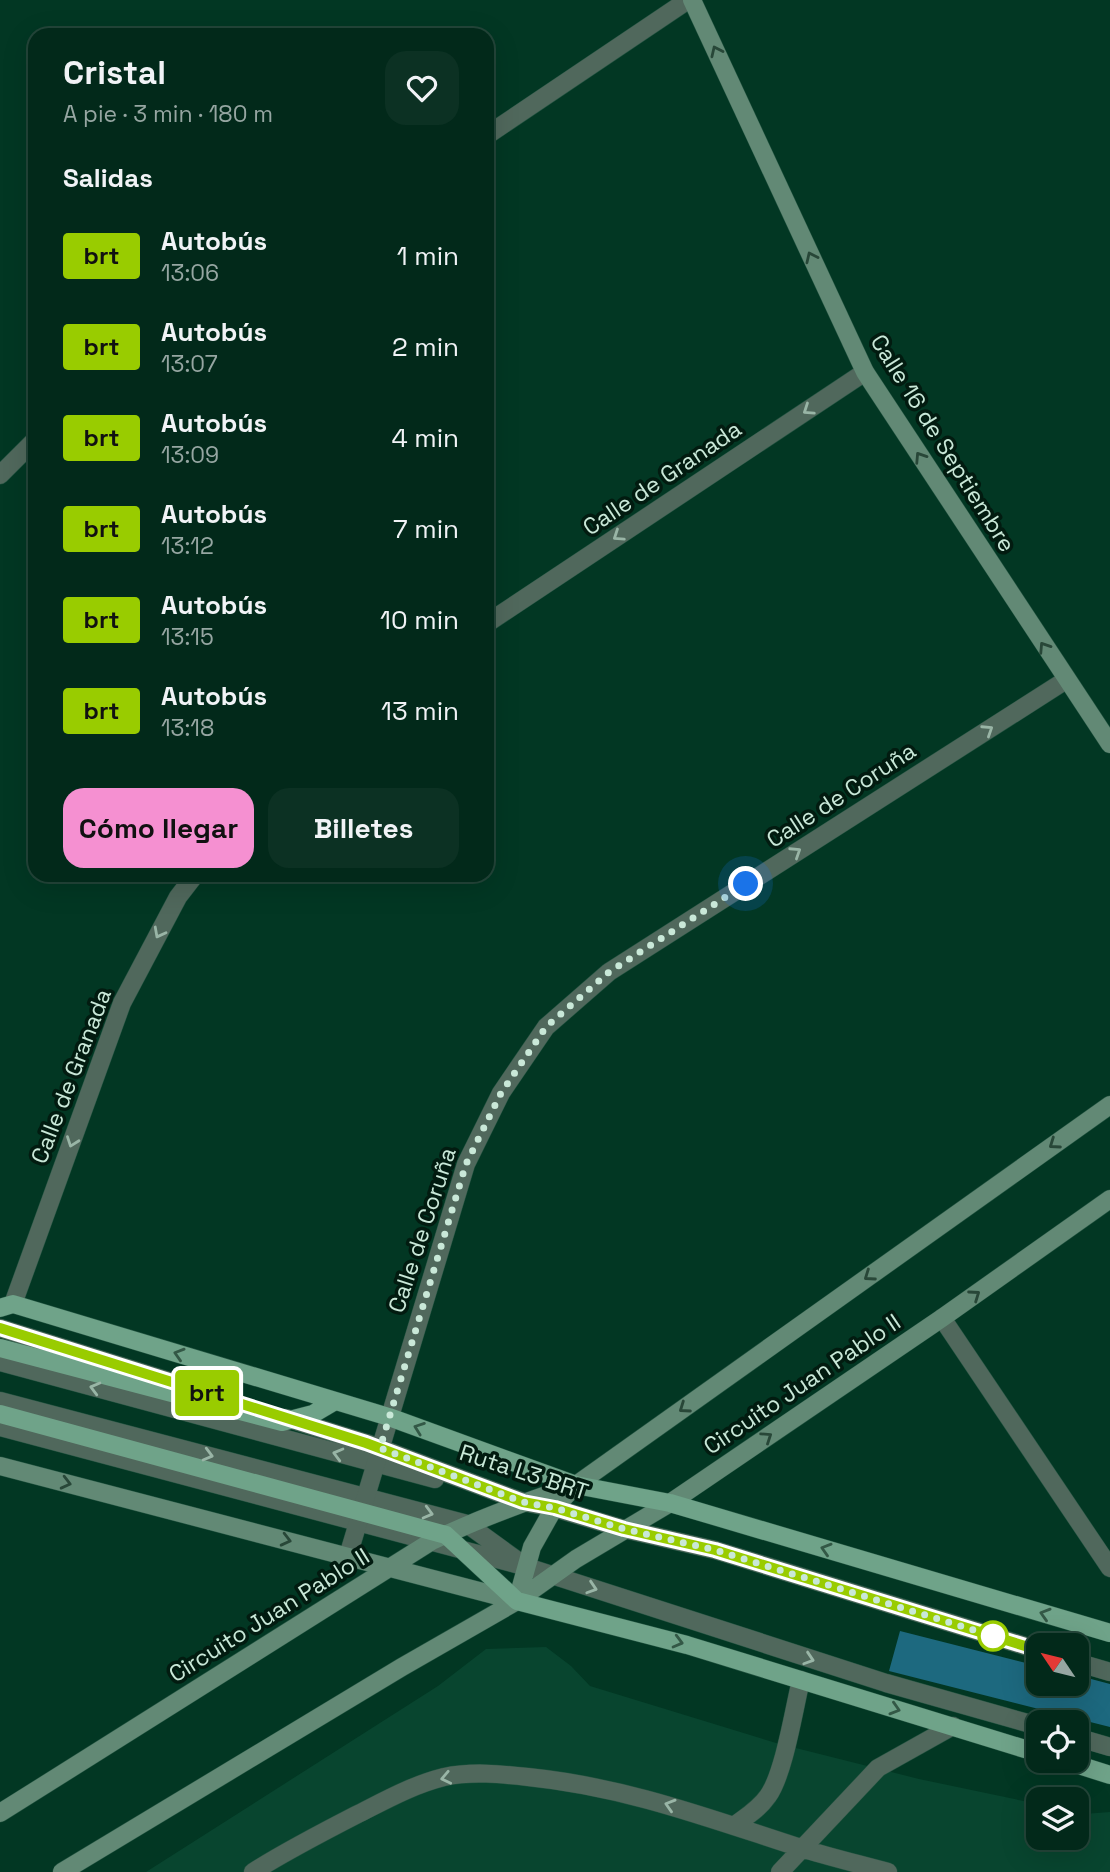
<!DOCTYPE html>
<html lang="es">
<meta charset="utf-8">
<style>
:root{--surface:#02291a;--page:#0c3123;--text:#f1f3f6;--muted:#96a6a2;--line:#234539;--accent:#f590d1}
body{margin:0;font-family:"Space Grotesk",sans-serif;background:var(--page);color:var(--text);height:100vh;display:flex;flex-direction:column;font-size:26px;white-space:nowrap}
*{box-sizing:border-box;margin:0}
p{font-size:23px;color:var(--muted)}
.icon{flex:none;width:38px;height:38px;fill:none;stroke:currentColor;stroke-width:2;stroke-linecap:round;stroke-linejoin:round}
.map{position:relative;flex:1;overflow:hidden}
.panel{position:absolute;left:28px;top:28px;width:466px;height:854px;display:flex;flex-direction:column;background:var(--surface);border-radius:21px;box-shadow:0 7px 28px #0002,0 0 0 2px var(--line)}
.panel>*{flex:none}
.badge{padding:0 14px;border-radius:5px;font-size:24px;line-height:46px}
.needle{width:46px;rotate:305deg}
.buttons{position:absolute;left:1026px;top:1633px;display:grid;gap:14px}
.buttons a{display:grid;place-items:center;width:63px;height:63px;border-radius:14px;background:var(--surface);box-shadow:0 7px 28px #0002,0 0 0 2px var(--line);font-size:35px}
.you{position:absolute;width:35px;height:35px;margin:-18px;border:5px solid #fff;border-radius:50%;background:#1a73e8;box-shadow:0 0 0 10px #1a73e833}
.map>.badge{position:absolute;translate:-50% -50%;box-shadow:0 0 0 4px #fff}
h2{padding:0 35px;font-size:26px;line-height:63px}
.round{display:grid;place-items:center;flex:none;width:74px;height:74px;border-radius:21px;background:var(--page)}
.headline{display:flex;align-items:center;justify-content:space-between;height:119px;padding:0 35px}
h1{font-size:33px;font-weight:700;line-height:52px}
.cta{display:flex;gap:14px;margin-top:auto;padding:14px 35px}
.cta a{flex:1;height:80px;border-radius:21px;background:var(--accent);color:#111;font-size:28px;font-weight:700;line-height:80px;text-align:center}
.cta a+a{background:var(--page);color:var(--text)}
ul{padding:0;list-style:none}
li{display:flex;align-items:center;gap:21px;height:91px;padding:0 35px}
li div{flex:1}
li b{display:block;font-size:26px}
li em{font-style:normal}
li .badge{min-width:77px;font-weight:700;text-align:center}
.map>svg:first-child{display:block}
.built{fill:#08452f}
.building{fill:#1d697f}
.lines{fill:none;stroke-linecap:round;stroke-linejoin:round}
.lane-casing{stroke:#225340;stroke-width:19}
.street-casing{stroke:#225340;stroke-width:19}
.secondary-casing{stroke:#225340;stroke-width:19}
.primary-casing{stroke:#225340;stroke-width:19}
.lane{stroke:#50685c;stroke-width:18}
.street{stroke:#50685c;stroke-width:18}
.secondary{stroke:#628975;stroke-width:18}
.primary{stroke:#6fa389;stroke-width:18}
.oneway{stroke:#284738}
.oneway2{stroke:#99b5a6}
.oneway3{stroke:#335846}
.line-casing{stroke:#fff;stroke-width:16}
.line{stroke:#9c0;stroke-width:10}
.walk{stroke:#c9e8d8;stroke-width:7;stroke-dasharray:0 12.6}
.stop-dot{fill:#fff;stroke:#9c0;stroke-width:3.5}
.labels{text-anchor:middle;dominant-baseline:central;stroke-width:7;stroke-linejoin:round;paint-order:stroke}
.street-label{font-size:23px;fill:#c9e8d8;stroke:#021b10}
</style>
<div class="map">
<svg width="1110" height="1872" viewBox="0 0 1110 1872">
<rect width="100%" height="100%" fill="#023723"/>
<path class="built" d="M546,1647L571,1666L590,1686L776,1743L919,1779L1038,1804V1838H1076V1813L1084,1814L1110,1812V1872H146L438,1686L486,1649Z"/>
<path class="building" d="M900,1631L1038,1666V1684H1076V1675L1110,1684V1727L889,1671Z"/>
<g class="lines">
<g class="lane-casing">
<path id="lane" d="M0,1328L226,1399
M0,1362L435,1479
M0,1401L467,1524L518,1561
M286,1418L366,1443L523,1502L554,1508L624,1529L715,1550L1038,1650
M0,1427L527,1567L886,1683L1038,1726
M1076,1662L1110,1672
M1076,1737L1110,1747
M735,1825C747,1816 759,1809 768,1796C784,1774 794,1709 801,1680
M253,1872C286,1851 321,1833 356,1815C384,1801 412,1785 444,1777C471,1771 501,1774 528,1777C626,1787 708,1818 801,1848C829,1857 859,1864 888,1872
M780,1872L878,1768L953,1726"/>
</g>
<g class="street-casing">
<path id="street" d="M486,136L688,0
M0,475L35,440
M486,624L865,372
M13,1304L122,1003L178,897L195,875
M942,1318L1110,1568
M348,1556L466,1164L501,1093L546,1027L609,972L1066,680"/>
</g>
<g class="secondary-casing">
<path id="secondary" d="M692,0L865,372L1110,744
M0,1466L517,1601
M517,1601L532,1547L554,1508L576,1485L1110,1105
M0,1813L432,1541C478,1519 524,1502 573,1486
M62,1872L402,1667L517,1601L576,1559L670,1503L942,1318L1110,1199"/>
</g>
<g class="primary-casing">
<path id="primary" d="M0,1308L13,1304L389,1417L576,1485L670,1503L1110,1633
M0,1348L282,1422L313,1414L335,1401
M0,1414L446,1535L517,1601L687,1645L1038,1753
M1063,1760L1110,1775"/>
</g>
<use href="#lane" class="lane"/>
<use href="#street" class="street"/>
<use href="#secondary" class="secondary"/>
<use href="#primary" class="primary"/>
</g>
<defs><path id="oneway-chevron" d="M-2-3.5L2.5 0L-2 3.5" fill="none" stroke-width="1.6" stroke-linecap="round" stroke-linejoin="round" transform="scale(1.75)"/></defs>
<g class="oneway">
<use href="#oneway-chevron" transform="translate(716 51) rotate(-115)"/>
<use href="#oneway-chevron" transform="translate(811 257) rotate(-115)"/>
<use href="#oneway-chevron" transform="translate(920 457) rotate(-123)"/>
<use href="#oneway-chevron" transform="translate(1044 647) rotate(-123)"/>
<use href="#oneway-chevron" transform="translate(1054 1144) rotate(145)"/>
<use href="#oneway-chevron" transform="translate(869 1276) rotate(145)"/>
<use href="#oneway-chevron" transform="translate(975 1295) rotate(-35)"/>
<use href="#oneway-chevron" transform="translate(684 1408) rotate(145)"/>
<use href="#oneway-chevron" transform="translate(767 1437) rotate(-34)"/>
<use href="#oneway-chevron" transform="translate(66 1483) rotate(14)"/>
<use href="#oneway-chevron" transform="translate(286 1540) rotate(14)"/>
</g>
<g class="oneway2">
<use href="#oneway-chevron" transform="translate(808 410) rotate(146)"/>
<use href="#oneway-chevron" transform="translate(618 536) rotate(146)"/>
<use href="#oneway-chevron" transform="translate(988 730) rotate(-33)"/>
<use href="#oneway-chevron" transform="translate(796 852) rotate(-33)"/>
<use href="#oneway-chevron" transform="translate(159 933) rotate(118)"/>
<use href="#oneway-chevron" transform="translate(72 1142) rotate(110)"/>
<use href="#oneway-chevron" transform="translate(95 1388) rotate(-165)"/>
<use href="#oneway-chevron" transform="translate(338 1454) rotate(-165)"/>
<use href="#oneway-chevron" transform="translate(208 1455) rotate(15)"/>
<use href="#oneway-chevron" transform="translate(428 1513) rotate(15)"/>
<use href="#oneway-chevron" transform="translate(592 1588) rotate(18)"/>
<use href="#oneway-chevron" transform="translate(809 1659) rotate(18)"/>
<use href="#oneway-chevron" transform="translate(446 1778) rotate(168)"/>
<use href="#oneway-chevron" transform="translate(670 1805) rotate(-163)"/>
</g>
<g class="oneway3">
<use href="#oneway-chevron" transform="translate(179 1354) rotate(-163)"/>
<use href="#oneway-chevron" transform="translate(419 1428) rotate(-160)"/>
<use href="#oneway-chevron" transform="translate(826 1549) rotate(-163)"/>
<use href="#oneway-chevron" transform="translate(1045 1614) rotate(-163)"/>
<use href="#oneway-chevron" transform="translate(678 1642) rotate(15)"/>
<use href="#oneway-chevron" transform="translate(895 1709) rotate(17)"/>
</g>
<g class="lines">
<g class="line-casing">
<path id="line" d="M0,1328L366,1443L523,1502L555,1508L624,1529L715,1550L1038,1650"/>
</g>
<use href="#line" class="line"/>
<path class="walk" d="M746,884L609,972L546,1027L501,1093L466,1164L380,1448L523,1502L555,1508L624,1529L715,1550L993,1636"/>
</g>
<circle class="stop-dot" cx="993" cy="1636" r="14"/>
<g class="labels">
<g class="street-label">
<text transform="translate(943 443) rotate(58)">Calle 16 de Septiembre</text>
<text transform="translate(662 478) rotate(-34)">Calle de Granada</text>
<text transform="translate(841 795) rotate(-33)">Calle de Coruña</text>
<text transform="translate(71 1076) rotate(-69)">Calle de Granada</text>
<text transform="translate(422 1230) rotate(-72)">Calle de Coruña</text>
<text transform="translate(802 1384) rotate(-34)">Circuito Juan Pablo II</text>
<text transform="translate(524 1472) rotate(18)">Ruta L3 BRT</text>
<text transform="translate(269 1615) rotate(-32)">Circuito Juan Pablo II</text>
</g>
</g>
</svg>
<div class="buttons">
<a><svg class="needle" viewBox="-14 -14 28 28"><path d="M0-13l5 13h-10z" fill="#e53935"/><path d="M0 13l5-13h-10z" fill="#96a6a2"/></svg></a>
<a><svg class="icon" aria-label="locate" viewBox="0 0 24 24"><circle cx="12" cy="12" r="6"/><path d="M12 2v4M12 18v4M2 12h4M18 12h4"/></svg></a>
<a><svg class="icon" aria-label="layers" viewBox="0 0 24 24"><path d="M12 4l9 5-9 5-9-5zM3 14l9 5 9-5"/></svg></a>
</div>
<div class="you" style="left:746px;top:884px"></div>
<b class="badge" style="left:207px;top:1393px;background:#9c0;color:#111">brt</b>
<section class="panel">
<div class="headline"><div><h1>Cristal</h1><p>A pie · 3 min · 180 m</p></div><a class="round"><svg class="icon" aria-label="heart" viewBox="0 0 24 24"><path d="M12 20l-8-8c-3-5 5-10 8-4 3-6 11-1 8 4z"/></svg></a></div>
<h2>Salidas</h2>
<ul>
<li><span class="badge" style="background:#9c0;color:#111">brt</span><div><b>Autobús</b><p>13:06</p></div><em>1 min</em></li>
<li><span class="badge" style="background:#9c0;color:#111">brt</span><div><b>Autobús</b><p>13:07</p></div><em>2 min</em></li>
<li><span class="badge" style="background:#9c0;color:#111">brt</span><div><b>Autobús</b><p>13:09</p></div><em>4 min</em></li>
<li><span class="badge" style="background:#9c0;color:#111">brt</span><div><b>Autobús</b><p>13:12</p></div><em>7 min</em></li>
<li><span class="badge" style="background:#9c0;color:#111">brt</span><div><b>Autobús</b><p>13:15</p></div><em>10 min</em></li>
<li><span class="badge" style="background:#9c0;color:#111">brt</span><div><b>Autobús</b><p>13:18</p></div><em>13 min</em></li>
</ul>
<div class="cta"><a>Cómo llegar</a><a>Billetes</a></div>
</section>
</div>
